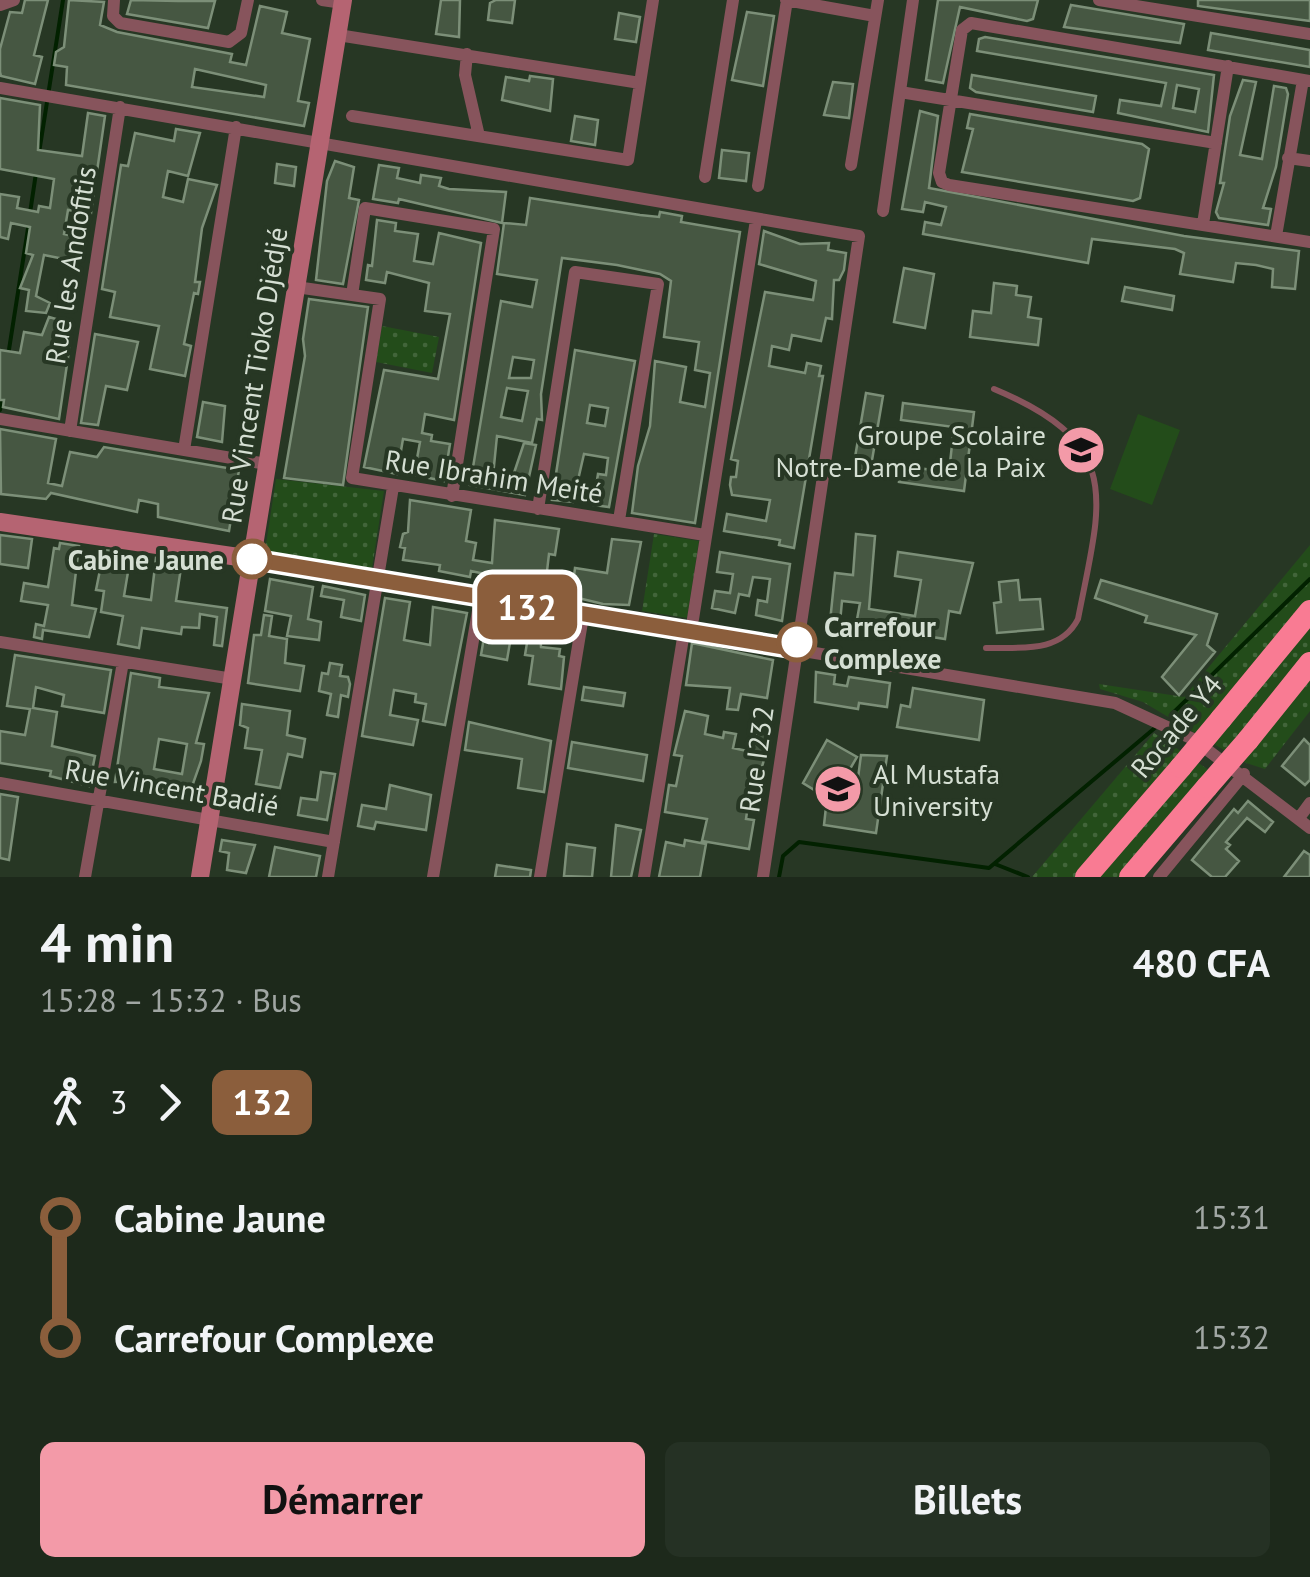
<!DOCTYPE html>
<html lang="fr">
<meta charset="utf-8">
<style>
:root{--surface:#1d291b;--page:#253124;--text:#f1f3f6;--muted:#a0a6a3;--accent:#f39aa8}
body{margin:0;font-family:"PT Sans",sans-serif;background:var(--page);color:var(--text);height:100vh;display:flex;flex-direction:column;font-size:38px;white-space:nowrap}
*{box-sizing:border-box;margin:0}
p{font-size:32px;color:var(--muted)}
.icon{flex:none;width:55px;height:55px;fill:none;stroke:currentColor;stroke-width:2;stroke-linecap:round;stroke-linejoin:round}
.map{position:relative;height:877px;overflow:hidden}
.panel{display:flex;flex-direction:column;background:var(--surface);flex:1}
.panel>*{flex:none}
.badge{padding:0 20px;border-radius:15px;font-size:35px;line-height:65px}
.map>.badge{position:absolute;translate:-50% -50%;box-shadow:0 0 0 5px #fff}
.legs{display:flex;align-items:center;gap:15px;height:110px;padding:0 40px;font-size:32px}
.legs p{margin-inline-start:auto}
.overview{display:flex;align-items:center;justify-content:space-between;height:170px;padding:0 40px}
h1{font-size:55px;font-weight:800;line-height:75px}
.action{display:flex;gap:20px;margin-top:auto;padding:20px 40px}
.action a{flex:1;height:115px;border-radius:15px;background:var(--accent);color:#111;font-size:40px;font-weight:800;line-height:115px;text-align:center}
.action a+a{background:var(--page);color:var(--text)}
ul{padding:0 40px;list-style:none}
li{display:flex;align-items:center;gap:35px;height:120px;font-size:38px}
li i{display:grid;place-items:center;width:15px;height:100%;margin:0 12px;background:currentColor}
li i::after{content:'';width:25px;height:25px;margin:-12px;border:8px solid;border-radius:50%;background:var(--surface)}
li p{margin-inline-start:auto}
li:first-child i{background:linear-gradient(#0000 50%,currentColor 0)}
li:last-child i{background:linear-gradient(currentColor 50%,#0000 0)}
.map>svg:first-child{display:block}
.green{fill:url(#green-dots)}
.pitch{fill:#234c1a}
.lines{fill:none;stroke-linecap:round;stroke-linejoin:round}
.stream{stroke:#022100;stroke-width:4}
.building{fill:#465742;stroke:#7c8f78;stroke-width:2.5;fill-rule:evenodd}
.lane{stroke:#87545c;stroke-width:6}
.street{stroke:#87545c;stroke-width:12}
.secondary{stroke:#b56472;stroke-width:18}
.highway{stroke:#f97b93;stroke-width:22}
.highway-bridge{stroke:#f97b93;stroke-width:22}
.line-1-casing{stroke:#fff;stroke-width:22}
.line-1{stroke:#8b5e3c;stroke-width:15}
.stop-1-dot{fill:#fff;stroke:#8b5e3c;stroke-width:5}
.labels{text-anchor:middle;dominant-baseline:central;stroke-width:8;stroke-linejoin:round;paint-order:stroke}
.street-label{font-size:28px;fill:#d5dfd3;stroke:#273724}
.poi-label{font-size:28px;fill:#d5dfd3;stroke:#273724;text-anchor:end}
.stop-label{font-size:28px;font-weight:bold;fill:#d5dfd3;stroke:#273724;text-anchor:end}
</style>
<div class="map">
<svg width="1310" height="877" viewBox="0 0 1310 877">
<defs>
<pattern id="green-dots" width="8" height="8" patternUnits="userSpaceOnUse" patternTransform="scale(2.5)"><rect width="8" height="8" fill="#234c1a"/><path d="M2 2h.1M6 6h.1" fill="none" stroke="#42653a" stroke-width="1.8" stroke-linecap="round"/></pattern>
</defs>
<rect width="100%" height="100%" fill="#273724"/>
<path class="green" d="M382,326L439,337L432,373L376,362Z
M276,479L384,491L372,568L265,551Z
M654,534L699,541L687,618L642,611Z
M1310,545V711L1265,769L1246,763L1143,702L1100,689L1099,684L1184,697Z
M1154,733L1225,781L1139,877H1032Z"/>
<path class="pitch" d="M1138,414L1180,430L1152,505L1110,489Z"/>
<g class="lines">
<path class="stream" d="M39,153L63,0
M30,213L36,173
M8,356L29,222
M0,410L2,395
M1172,714L1310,579
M995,864L1028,877
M779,877L783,856L799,842L989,868L1156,727"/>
</g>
<path class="building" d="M25,0H48L34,55L42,57L35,84L1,76L0,72V49L10,12L22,13Z
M69,0L104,2L100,25L117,32L232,54L230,62L246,65L260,6L287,12L282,33L310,39L298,101L309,103L304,126L66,85L67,67L54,65L56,52L64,47ZM195,69L266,85L264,97L192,87Z
M131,0L178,1H215L208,28L127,14Z
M441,0H460L459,37L436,34Z
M496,0H515L512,23L488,20L490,3Z
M938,0H1038L1033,19L1027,21L960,7L943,83L926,80Z
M1198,0H1310V21L1198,6Z
M1071,5L1184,24L1180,43L1064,27Z
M747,12L774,16L763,86L732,80Z
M619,13L640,17L636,42L615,39Z
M1211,33L1310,50V67L1208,50Z
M985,37L1214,75L1208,132L1118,113L1120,100L1161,106L1166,83L977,51L979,39ZM1177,85L1199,89L1195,112L1173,108Z
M972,75L1096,96L1093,112L976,92L970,88Z
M530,76L553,79L550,111L502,100L506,77L529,81Z
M1243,80L1256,82L1240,155L1262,159L1274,86L1286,88L1288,94L1276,167L1263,208L1271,209L1268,225L1219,218L1216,212L1224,183H1220L1230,116Z
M833,82L853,84L849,118L824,115Z
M0,98L40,105L38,150L82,156L88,113L105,116L91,213L68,210L64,234L73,236L69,260L44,255L36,296L50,303L46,313L26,311L29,290L20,288L33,255L26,253L30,227L11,223L8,239L0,237V194L19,197L17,208L38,212L39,206L50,208L54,179L0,169Z
M920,111L938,116L929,188L1184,236L1299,251L1295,289L1272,287L1273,269L1256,265L1236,263L1233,282L1180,274L1184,253L1175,249L1092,239L1088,263L923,234L925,222L941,225L946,207L925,202L923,212L902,209Z
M970,114L1142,144L1149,149L1140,198L1133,201L962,172L973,129L967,128Z
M575,116L598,120L595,145L571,141Z
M176,129L200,133L188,176L168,171L163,197L183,202L188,179L217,185L202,228L195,282H200L198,294L194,293L184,344L191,346L185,376L150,369L159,326L110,317L115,292L102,289L121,165L128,166L135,133L174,141Z
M722,150L749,153L746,181L719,178Z
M335,161L354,167L349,198L359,200L343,284L316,280L327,181Z
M277,164L296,167L294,186L275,183Z
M379,165L399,168L397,178L420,183L421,175L441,178L439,186L449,189L506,192L502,223L399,199L398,203L373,199Z
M530,198L640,215L659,217L660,212L682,216L681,222L740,232L695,523L632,513L638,466L650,426L655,361L686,367L680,402L705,407L710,373L695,370L699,342L664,337L671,281L660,274L617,265L562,258L541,394L542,420L537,419L532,443L497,436L493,476L512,479L524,443L536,445L525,495L470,485L501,301L532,307L537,280L497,274L504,223L526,225ZM513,357L534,360L531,378H509ZM507,388L528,391L522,421L501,417Z
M377,220L396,223L395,231L418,234L414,261L433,264L439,233L481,243L454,420L425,414L422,433L432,435L431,441L450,444L444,481L414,475L420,442L403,439L397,474L364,467L384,370L438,379L450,314L425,311L429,283L387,272L385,283L366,280L368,265L372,266Z
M764,231L800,244L829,243L828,250L846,253L844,270L839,280H834L832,319L826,318L821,341L792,335L789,350L772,346L769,366L805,373L807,363L821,366L819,376H823L794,548L779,545L780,540L724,531L727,514L766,521L770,500L732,495L730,485L731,477H736L738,461L731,459L765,292L813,300L816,281L759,264Z
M904,268L934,274L925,328L894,322Z
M994,283L1017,286L1016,295L1031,297L1028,317L1041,319L1038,345L970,337L973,311L991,313Z
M1125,287L1174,296L1172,310L1122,301Z
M309,299L368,307L343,485L284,478L305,356L303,339Z
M49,317L70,323L63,336L71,337L59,419L3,407L4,400H0V350L20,353L24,332L42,335Z
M95,334L138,342L127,390L106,386L98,425L81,423Z
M575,350L635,361L609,507L593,505L598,474L606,475L608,458L584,454L573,502L552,500ZM590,405L608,408L605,426L587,423Z
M866,393L883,396L870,472L853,469Z
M203,402L225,406L222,442L197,437Z
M903,403L974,412L964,491L899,482L901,466L949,472L954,427L901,420Z
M0,429L56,439L48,483L62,486L70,452L97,457L104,447L239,470L229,531L158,517V504L139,500L137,512L51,493L46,499L1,494Z
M410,500L471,510L466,541L476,543L473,560L492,563L495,520L559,529L555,555L549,554L547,571L574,576L575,568L607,573L612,539L641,542L629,605L603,604L570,596L571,592L471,571L470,577L439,571L440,565L403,560L405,548L400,547L403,534L408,532Z
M856,534L875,536L869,609L915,616L921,580L895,576L898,552L973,563L960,613L949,611L945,639L856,625L860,603L842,601L840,623L830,622L835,573L853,575Z
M0,535L32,539L28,568L0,564Z
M60,543L79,546L72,605L96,609L89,637L43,630L42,639L34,637L36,624L44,626L48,605L21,601L24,583L48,587L54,548L59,549Z
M104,550L131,554L124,596L151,600L156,558L182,561L176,601L227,608L222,646L214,645L217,617L200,614L199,628L182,627L181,634L142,628L139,648L118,644L123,616L101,612L104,591L96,590Z
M720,552L790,564L782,621L756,615L758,600L767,602L770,579L753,577L749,596L739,594L735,613L712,608L715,591L730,593L733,574L717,572Z
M270,579L313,587L308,619L321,622L319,640L287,636L291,616L265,611Z
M1018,580L1020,600L1040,599L1043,629L997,633L994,603L1001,602L999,582Z
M1101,580L1217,614L1207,645L1215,652L1179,695L1162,677L1196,635L1145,622L1147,616L1095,598Z
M323,586L365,595L361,621L341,617L344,600L321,596Z
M385,598L410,602L404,640L430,645L433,607L467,613L445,725L423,721L426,704L415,702L416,694L394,690L390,715L418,720L413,745L362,736Z
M488,614L514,619L507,660L481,655Z
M264,615L272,616L269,636L287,639L285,663L304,666L300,691L248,683L254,635H261Z
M530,625L540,626L541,647L560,649L559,656L564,657L561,689L529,684L533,656L525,655Z
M692,643L773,660L767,698L741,694L738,710L727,709L730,688L686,685Z
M15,655L111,670L104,713L62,706L64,695L36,687L33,708L57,712L52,746L95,756L89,786L50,776L51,771L0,763V731L25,735L30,709L7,706Z
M330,663L342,665L340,676L348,677L350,684L348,697L341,695L338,717L327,715L331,694L319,691L322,673L328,674Z
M816,672L835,675L834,684L847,686L849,677L890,683L887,707L859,703L858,709L815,702Z
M131,673L160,678L159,687L209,693L196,743L204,744L201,761L189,795L143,787L144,781L115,782ZM159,739L187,744L182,774L154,769Z
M584,687L625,693L623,706L582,700Z
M913,688L984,700L979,740L897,727L901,705L910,707Z
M242,704L290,711L287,735L305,739L302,757L288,754L280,788L256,784L262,750L245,748L248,728L240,725Z
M685,711L708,716L705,734L723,738L724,732L736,734L733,748L752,752L758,726L769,728L766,753L759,777L753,775L749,798L746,819L754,820L749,849L702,841L707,819L665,812L669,785L676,786L682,756L674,755Z
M469,722L551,741L544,792L518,788L522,759L465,750Z
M1304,739L1310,745V780L1305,785L1282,766Z
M827,740L857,757L833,798L855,801L861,755L887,756L876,833L824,825L827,798L803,783Z
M572,742L647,755L643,781L568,768Z
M321,772L335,774L327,820L298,815L301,798L317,800Z
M390,785L431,795L426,830L376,822L374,829L358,826L362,805L386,809Z
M0,794L18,797L9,860L0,858Z
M1248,801L1273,822L1265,832L1247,818L1226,842L1230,845L1226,849L1239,861L1225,877H1212L1192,860L1234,809L1238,813Z
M616,825L641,830L631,877H611Z
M222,840L255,845L246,873L227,870L229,853L220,851Z
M685,840L706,844L700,877H659L666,842L684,846Z
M567,844L595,848L592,877L564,876Z
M275,847L320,856L316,877H269Z
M1304,851L1310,855V877H1284Z
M497,865L531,870L530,877H495Z"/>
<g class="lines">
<path class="lane" d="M986,648C1020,647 1060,654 1078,619C1101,500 1126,444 994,389"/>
<path class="street" d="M114,0L113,16L120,23L229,42L241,33L248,0
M322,0L343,3
M786,0L875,16
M1099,0L1310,34
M0,5L14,0
M338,35L640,83
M467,54L465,75L479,136
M1310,81L971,23L962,30L939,173L942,182L949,185L1310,242
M0,88L859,236L763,877
M900,92L1216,143
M352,116L628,160L653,0
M1288,158L1310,161
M851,165L878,0
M705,177L733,0
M758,186L787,0
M883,211L913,0
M1203,224L1228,66
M1276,236L1303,80
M296,287L380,299L352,478L705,535
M352,295L365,208L494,229L452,496
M0,419L267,464
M70,431L120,107
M184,450L236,127
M538,509L575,272L658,284L619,520
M252,559L1115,703L1193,739L1310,828
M693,619L756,220
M0,642L233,679
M0,783L334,842
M1299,818L1310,803
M85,877L123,662
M328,877L393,487
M433,877L480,599
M540,877L583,616
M644,877L684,632
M1159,877L1244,774"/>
<path class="secondary" d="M0,522L252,559
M200,877L343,0"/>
<path class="highway" d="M1221,719L1310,611
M1248,740L1310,663
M1086,877L1181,767
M1130,877L1207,787"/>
<path class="highway-bridge" d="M1181,767L1221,719
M1207,787L1248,740"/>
</g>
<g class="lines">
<g class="line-1-casing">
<path id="line-1" d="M252,559L796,649L797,642"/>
</g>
<use href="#line-1" class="line-1"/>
</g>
<defs>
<g id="school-disc" transform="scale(2.5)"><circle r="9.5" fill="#f39aa8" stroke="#273724"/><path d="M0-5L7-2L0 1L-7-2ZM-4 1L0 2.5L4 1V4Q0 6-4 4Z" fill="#111"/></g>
<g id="university-disc" transform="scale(2.5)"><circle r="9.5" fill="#f39aa8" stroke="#273724"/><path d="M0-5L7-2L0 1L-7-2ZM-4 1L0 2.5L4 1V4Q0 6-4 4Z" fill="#111"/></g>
</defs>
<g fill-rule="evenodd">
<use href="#school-disc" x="1081" y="450"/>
<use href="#university-disc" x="838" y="789"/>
</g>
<g class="stop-1-dot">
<circle cx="252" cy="559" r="18"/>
<circle cx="797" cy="642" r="18"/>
</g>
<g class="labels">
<g class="street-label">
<text transform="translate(70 265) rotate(-81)">Rue les Andofitis</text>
<text transform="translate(254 375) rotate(-81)">Rue Vincent Tioko Djédjé</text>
<text transform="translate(494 476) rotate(9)">Rue Ibrahim Meité</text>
<text transform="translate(1176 726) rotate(-50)">Rocade Y4</text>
<text transform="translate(756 759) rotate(-82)">Rue I232</text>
<text transform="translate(172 787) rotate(10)">Rue Vincent Badié</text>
</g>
<g class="poi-label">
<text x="1046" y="434">Groupe Scolaire<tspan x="1046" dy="32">Notre-Dame de la Paix</tspan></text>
<text x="873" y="773" text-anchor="start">Al Mustafa<tspan x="873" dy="32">University</tspan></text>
</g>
<g class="stop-label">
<text x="224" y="559">Cabine Jaune</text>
<text x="824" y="626" text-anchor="start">Carrefour<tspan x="824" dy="32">Complexe</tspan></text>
</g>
</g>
</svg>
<b class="badge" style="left:527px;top:607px;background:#8b5e3c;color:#fff">132</b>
</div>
<section class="panel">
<div class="overview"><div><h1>4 min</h1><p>15:28 – 15:32 · Bus</p></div><b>480 CFA</b></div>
<div class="legs"><svg class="icon" aria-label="walk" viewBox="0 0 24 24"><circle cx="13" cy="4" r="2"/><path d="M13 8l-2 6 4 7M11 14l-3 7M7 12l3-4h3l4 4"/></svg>3<svg class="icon" aria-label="forward" viewBox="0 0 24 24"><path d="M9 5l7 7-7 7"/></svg><b class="badge" style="background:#8b5e3c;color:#fff">132</b></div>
<ul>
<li><i style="color:#8b5e3c"></i><b>Cabine Jaune</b><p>15:31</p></li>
<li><i style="color:#8b5e3c"></i><b>Carrefour Complexe</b><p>15:32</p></li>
</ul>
<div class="action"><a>Démarrer</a><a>Billets</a></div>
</section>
